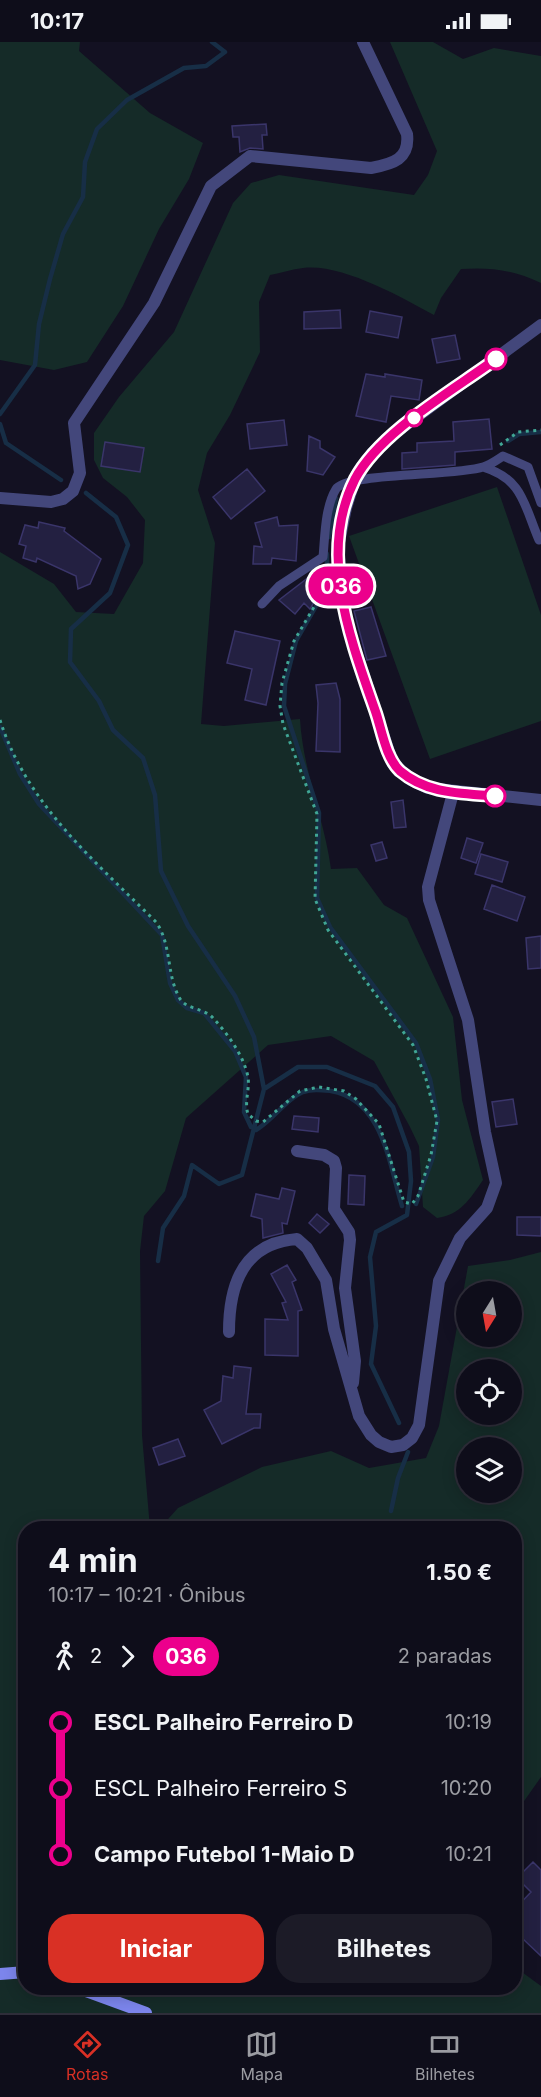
<!DOCTYPE html>
<html lang="pt">
<meta charset="utf-8">
<style>
:root{--surface:#0e0d1a;--page:#1c1b27;--text:#f1f3f6;--muted:#9b9ca2;--line:#2e2d39;--accent:#d93025}
body{margin:0;font-family:Inter,sans-serif;background:var(--page);color:var(--text);height:100vh;display:flex;flex-direction:column;font-size:22px;white-space:nowrap}
*{box-sizing:border-box;margin:0}
p{font-size:20px;color:var(--muted)}
.icon{flex:none;width:33px;height:33px;fill:none;stroke:currentColor;stroke-width:2;stroke-linecap:round;stroke-linejoin:round}
.map{position:relative;flex:1;overflow:hidden}
.side{position:absolute;left:18px;top:1479px;width:504px;height:474px;display:flex;flex-direction:column;background:var(--surface);border-radius:24px;box-shadow:0 3px 15px #0003,0 0 0 2px var(--line)}
.side>*{flex:none}
.badge{padding:0 12px;border-radius:20px;font-size:21px;line-height:39px}
.needle{width:39px;rotate:191deg}
.buttons{position:absolute;left:456px;top:1239px;display:grid;gap:12px}
.buttons a{display:grid;place-items:center;width:66px;height:66px;border-radius:50%;background:var(--surface);box-shadow:0 3px 15px #0003,0 0 0 2px var(--line);font-size:30px}
.map>.badge{position:absolute;translate:-50% -50%;box-shadow:0 0 0 3px #fff}
.legs{display:flex;align-items:center;gap:9px;height:66px;padding:0 30px;font-size:20px}
.legs p{margin-inline-start:auto}
.headline{display:flex;align-items:center;justify-content:space-between;height:102px;padding:0 30px}
h1{font-size:33px;font-weight:700;line-height:45px}
.action{display:flex;gap:12px;margin-top:auto;padding:12px 30px}
.action a{flex:1;height:69px;border-radius:24px;background:var(--accent);color:#fff;font-size:24px;font-weight:700;line-height:69px;text-align:center}
.action a+a{background:var(--page);color:var(--text)}
ul{padding:0 30px;list-style:none}
li{display:flex;align-items:center;gap:21px;height:66px;font-size:22px}
li i{display:grid;place-items:center;width:9px;height:100%;margin:0 8px;background:currentColor}
li i::after{content:'';width:15px;height:15px;margin:-8px;border:4px solid;border-radius:50%;background:var(--surface)}
li p{margin-inline-start:auto}
li:first-child i{background:linear-gradient(#0000 50%,currentColor 0)}
li:last-child i{background:linear-gradient(currentColor 50%,#0000 0)}
.status{display:flex;justify-content:space-between;align-items:center;height:42px;padding:0 30px;background:var(--surface);direction:ltr}
.status svg{height:16px;fill:currentColor}
.dock{display:flex;justify-content:space-around;align-items:center;height:84px;border-top:2px solid var(--line);background:var(--surface);font-size:16px;color:var(--muted)}
.dock a{display:grid;justify-items:center;gap:3px}
.dock .current{color:var(--accent)}
.map>svg:first-child{display:block}
.green{fill:#152b28;fill-rule:evenodd}
.lines{fill:none;stroke-linecap:round;stroke-linejoin:round}
.stream{stroke:#172e46;stroke-width:4.5}
.building{fill:#232041;stroke:#3a356a;stroke-width:1.5}
.path{stroke:#40a695;stroke-width:3;stroke-dasharray:3 4.5;stroke-linecap:butt}
.service{stroke:#43477b;stroke-width:9}
.minor{stroke:#43477b;stroke-width:12}
.secondary{stroke:#7c85ec;stroke-width:12}
.line-1-casing{stroke:#fff;stroke-width:14}
.line-1{stroke:#ec008c;stroke-width:9}
.stop-1-dot{fill:#fff;stroke:#ec008c;stroke-width:3}
</style>
<div class="status"><b>10:17</b><svg viewBox="0 0 49 12"><path d="M0 12V9h3v3zM5 12V6h3v6zM10 12V3h3v9zM15 12V0h3v12zM26 1h20v11H26zM47 4h2v5h-2z"/></svg></div>
<div class="map">
<svg width="541" height="1971" viewBox="0 0 541 1971">
<rect width="100%" height="100%" fill="#131122"/>
<path class="green" d="M0,0H80L79,9L150,71L203,101L189,137L159,187L123,264L87,320L54,328L0,318Z
M390,0H433L463,17L494,6L541,14V241C514,228 491,225 461,227L441,256L434,273C401,255 341,221 303,226C292,227 281,231 270,233L259,260L260,310L230,373L207,411L198,448L215,501L201,682L224,684L300,677C303,729 324,776 331,827L357,826L384,863L407,876L453,975L462,1058L483,1138C470,1157 460,1173 437,1176L423,1165L419,1104L410,1085L374,1019L331,994L268,1003L186,1076L165,1149L144,1174L140,1209L142,1393L150,1486H26V1946H514L515,1925L541,1944V1971H0V510L54,542L76,570L114,572L143,521L145,478L127,455L103,436L94,418V391L119,355L174,290L233,161L251,141L279,133L414,153L428,133L437,109Z
M497,445L541,573V679L430,717L349,494Z
M541,1210V1735L515,1772L514,1486H160L178,1466L262,1425L331,1409L369,1426L426,1416L439,1384L468,1224L510,1218ZM466,1250H512V1294H466ZM466,1328H512V1372H466ZM466,1406H512V1450H466Z"/>
<g class="lines">
<path class="stream" d="M0,372L35,323L39,282L50,237L63,192L83,155L85,120L97,87L127,58L184,26L206,24L225,10L212,0
M0,382L6,401L61,438
M508,399L519,392L541,390
M86,451L116,475L128,503L110,551L71,587L70,620L99,659L113,688L143,716L155,753L161,829L188,884L235,954L254,995L264,1047L242,1133L219,1142L192,1123L184,1154L163,1186L158,1219
M329,495L336,456
M327,512V545L296,599L285,642L284,664L319,771L317,856L330,885L416,1001L430,1037L438,1078L433,1115L416,1162
M0,685L20,732L39,762L162,893L170,941L178,958L187,966L204,971L235,1009L246,1035L244,1070L251,1085
M264,1047L298,1025H327L375,1044L393,1065L409,1110L411,1139L407,1173L376,1190L370,1215L376,1284L371,1322L399,1381
M256,1088C273,1078 286,1057 303,1050C313,1047 321,1048 331,1049C383,1058 389,1122 402,1164
M391,1469L398,1436L408,1410"/>
</g>
<path class="building" d="M266,82L267,93H262L263,107L250,106L240,110L239,95H233L232,84Z
M340,268L341,286L304,287V270Z
M370,269L402,275L398,296L366,290Z
M455,293L460,317L437,321L432,297Z
M366,332L385,335V332L422,338L419,358L391,354L386,380L356,374Z
M489,377L492,407L455,410V423L402,427V411L417,410V401L454,399L453,380Z
M284,378L287,403L250,407L247,382Z
M309,394L320,399V406L335,415L323,433L307,429Z
M105,400L144,406L140,430L101,424Z
M247,427L265,449L231,477L213,455Z
M277,475L279,484L298,483L296,519L272,516L271,522H253L254,504L262,505L255,481Z
M39,480L65,486L64,489L101,517L90,542L78,547L76,534L37,516L36,520L23,516L26,504L19,502L25,483L38,486Z
M309,535L322,546L310,567L304,561L295,572L279,558Z
M371,565L386,614L367,618L354,569Z
M235,589L280,599L266,663L245,658L252,627L227,621Z
M336,641L340,657V710L316,709L318,661L316,643Z
M403,758L406,785L394,786L391,760Z
M467,796L483,801L476,821L461,816Z
M382,800L387,816L376,819L371,803Z
M481,812L508,820L502,840L475,832Z
M492,843L525,855L517,879L484,867Z
M541,894V926L528,927L526,896Z
M513,1057L517,1082L496,1085L492,1060Z
M294,1074L319,1076L318,1090L292,1087Z
M349,1133L365,1134L364,1163L348,1162Z
M282,1146L295,1149L287,1182L282,1181L283,1191L263,1196L262,1177L251,1174L256,1152L279,1157Z
M317,1172L329,1182L320,1191L309,1181Z
M517,1175H541V1194L517,1193Z
M287,1223L296,1238L292,1240L302,1268L298,1269V1314L265,1313V1277L288,1278L282,1261L286,1260L271,1232Z
M234,1324L251,1326L246,1372H261L260,1386H254L222,1402L204,1368L221,1359L223,1334L233,1336Z
M178,1397L185,1414L159,1423L153,1406Z
M533,1820L541,1828V1914L523,1897L515,1917L514,1868L531,1850L517,1836Z"/>
<g class="lines">
<path class="path" d="M500,403L518,390L541,388
M0,678C27,763 95,819 156,880C172,903 166,931 179,955C185,968 203,965 213,976C227,991 244,1014 248,1035C250,1047 244,1060 248,1072L256,1079L263,1080L300,1049L319,1045L344,1049L356,1057L379,1082L404,1160L412,1162L418,1154L431,1113L437,1079L426,1037L413,1003L328,888L315,857L317,772L283,682L280,664L282,641L294,599L321,553L325,528"/>
<path class="service" d="M483,425C523,437 524,463 539,498
M262,562L279,544L323,515C325,494 325,465 336,447C345,431 457,434 483,425C490,423 497,418 503,414L528,425L541,461"/>
<path class="minor" d="M541,283L395,391L372,411L355,437L346,466L338,505L343,559L351,595L393,722L411,738L428,746L541,758
M0,456L51,460L63,457L73,449L80,431L74,381L154,261L211,144L250,114L371,126C393,122 410,117 407,92L363,0
M297,1109L324,1113L334,1119L336,1126L334,1167L349,1190L350,1198L345,1246L355,1319L353,1341
M229,1290C229,1243 243,1201 297,1197L307,1206L326,1238L334,1287L359,1374L371,1393L379,1400L391,1405L403,1403L412,1396L419,1383L439,1239L460,1196L487,1166L496,1141L485,1090L468,978L429,858L428,845L453,751"/>
<path class="secondary" d="M0,1932L26,1930
M78,1946L146,1971"/>
</g>
<g class="lines">
<g class="line-1-casing">
<path id="line-1" d="M495,754C461,751 427,752 400,729C386,716 382,689 376,671C351,599 317,512 355,437C380,390 452,349 496,317"/>
</g>
<use href="#line-1" class="line-1"/>
</g>
<g class="stop-1-dot">
<circle cx="496" cy="317" r="10"/>
<circle cx="414" cy="376" r="8"/>
<circle cx="495" cy="754" r="10"/>
</g>
</svg>
<div class="buttons">
<a><svg class="needle" viewBox="-14 -14 28 28"><path d="M0-13l5 13h-10z" fill="#e53935"/><path d="M0 13l5-13h-10z" fill="#9b9ca2"/></svg></a>
<a><svg class="icon" aria-label="locate" viewBox="0 0 24 24"><circle cx="12" cy="12" r="6"/><path d="M12 2v4M12 18v4M2 12h4M18 12h4"/></svg></a>
<a><svg class="icon" aria-label="layers" viewBox="0 0 24 24"><path d="M12 4l9 5-9 5-9-5zM3 14l9 5 9-5"/></svg></a>
</div>
<b class="badge" style="left:341px;top:544px;background:#ec008c;color:#fff">036</b>
<section class="side">
<div class="headline"><div><h1>4 min</h1><p>10:17 – 10:21 · Ônibus</p></div><b>1.50 €</b></div>
<div class="legs"><svg class="icon" aria-label="walk" viewBox="0 0 24 24"><circle cx="13" cy="4" r="2"/><path d="M13 8l-2 6 4 7M11 14l-3 7M7 12l3-4h3l4 4"/></svg>2<svg class="icon" aria-label="forward" viewBox="0 0 24 24"><path d="M9 5l7 7-7 7"/></svg><b class="badge" style="background:#ec008c;color:#fff">036</b><p>2 paradas</p></div>
<ul>
<li><i style="color:#ec008c"></i><b>ESCL Palheiro Ferreiro D</b><p>10:19</p></li>
<li><i style="color:#ec008c"></i><span>ESCL Palheiro Ferreiro S</span><p>10:20</p></li>
<li><i style="color:#ec008c"></i><b>Campo Futebol 1-Maio D</b><p>10:21</p></li>
</ul>
<div class="action"><a>Iniciar</a><a>Bilhetes</a></div>
</section>
</div>
<nav class="dock">
<a class="current"><svg class="icon" aria-label="directions" viewBox="0 0 24 24"><path d="M12 3l9 9-9 9-9-9zM9 14v-3h6M13 9l2 2-2 2"/></svg>Rotas</a>
<a><svg class="icon" aria-label="map" viewBox="0 0 24 24"><path d="M3 6l6-2 6 2 6-2v14l-6 2-6-2-6 2zM9 4v14M15 6v14"/></svg>Mapa</a>
<a><svg class="icon" aria-label="tickets" viewBox="0 0 24 24"><path d="M3 7h18v10H3zM15 7v10"/></svg>Bilhetes</a>
</nav>
